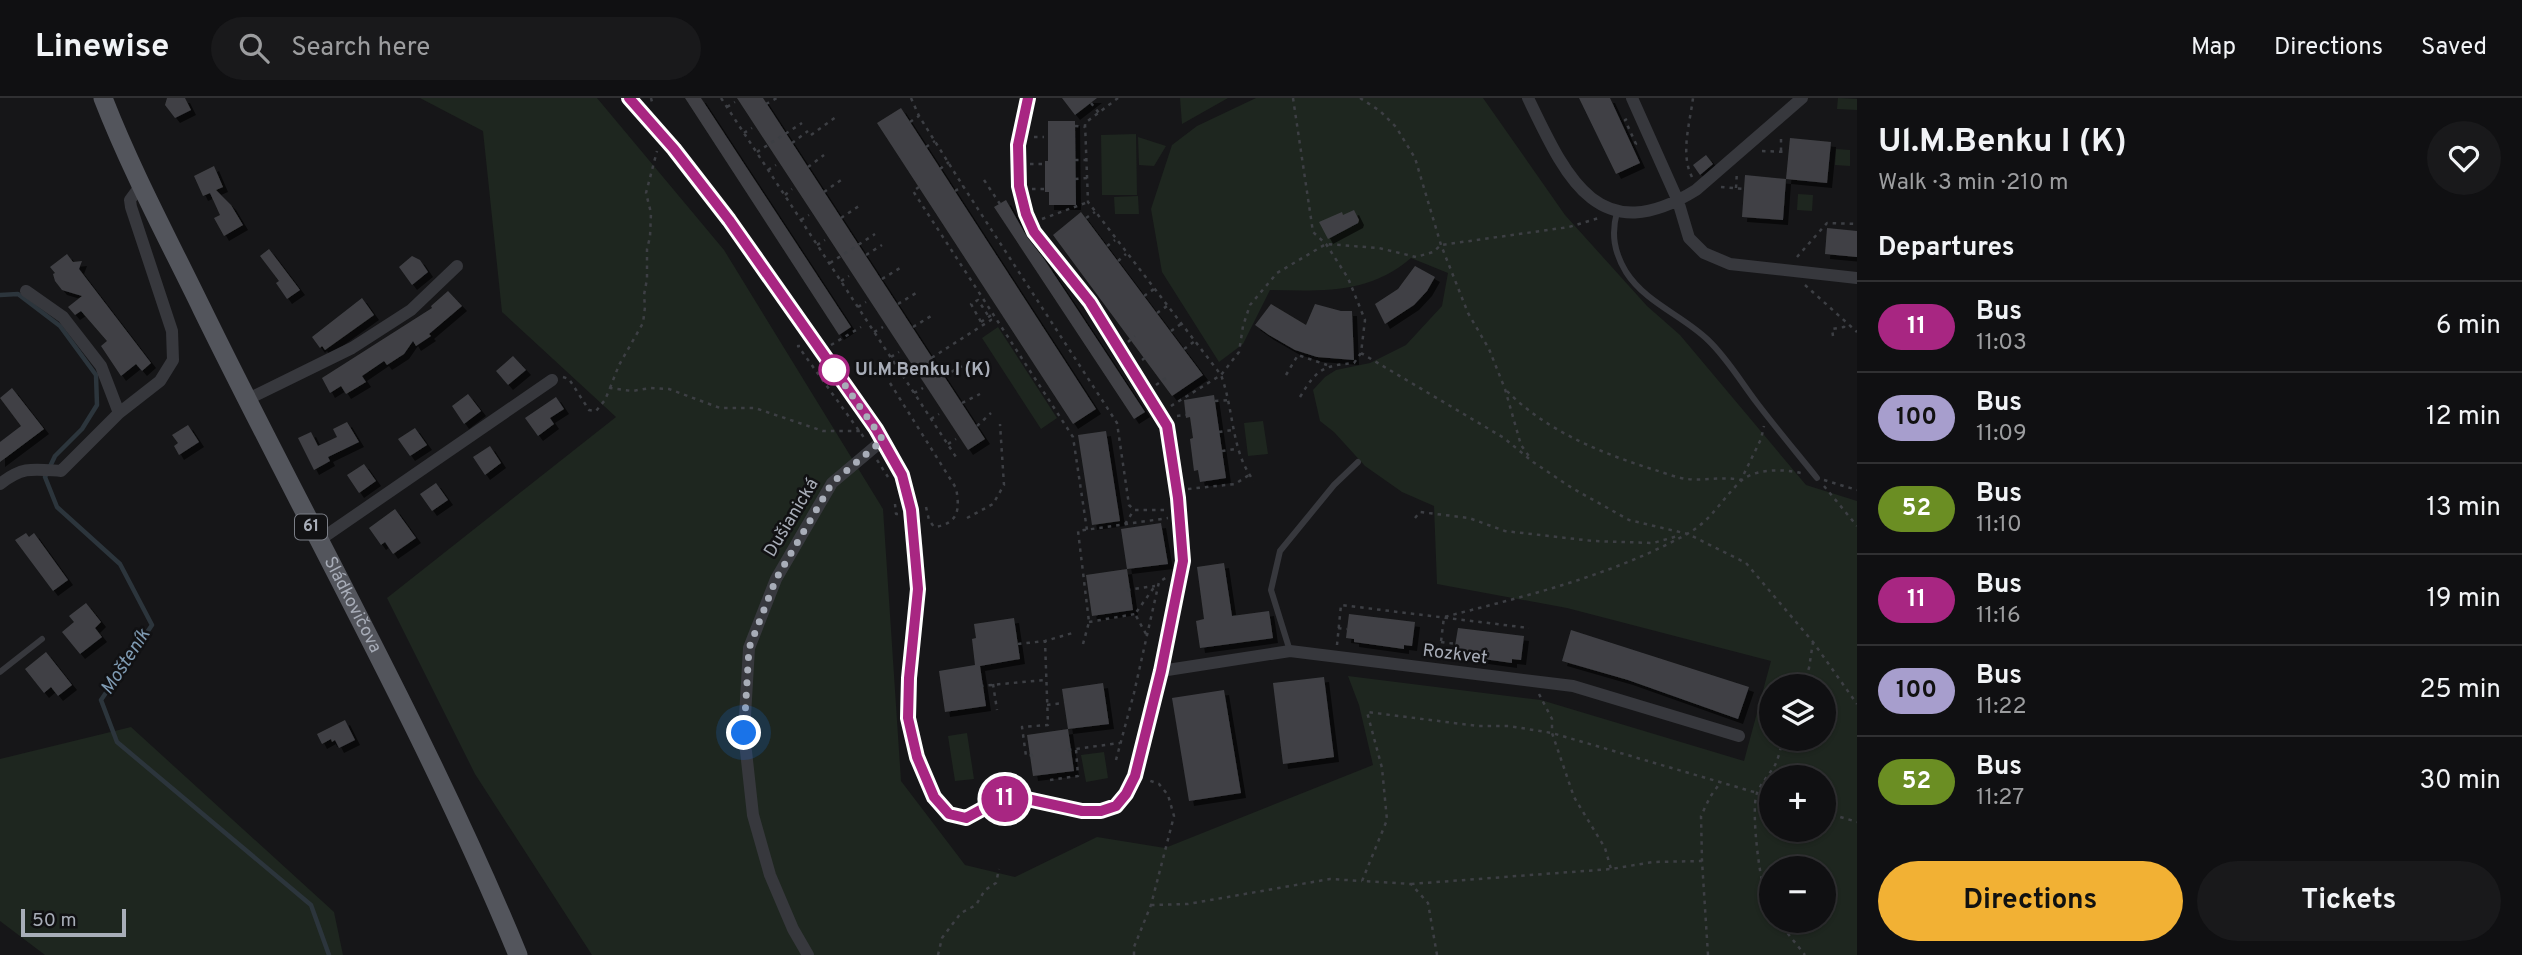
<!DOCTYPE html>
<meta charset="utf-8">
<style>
:root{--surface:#101012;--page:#19191b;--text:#f1f3f6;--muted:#9c9d9f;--line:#303032;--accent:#f2b134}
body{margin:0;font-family:Overpass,sans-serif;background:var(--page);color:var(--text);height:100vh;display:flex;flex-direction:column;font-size:26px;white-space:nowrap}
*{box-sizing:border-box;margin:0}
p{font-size:23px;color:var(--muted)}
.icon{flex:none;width:38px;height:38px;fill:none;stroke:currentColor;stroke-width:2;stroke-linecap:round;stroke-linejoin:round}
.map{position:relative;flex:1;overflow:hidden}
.side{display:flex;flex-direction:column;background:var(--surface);width:665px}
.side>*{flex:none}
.badge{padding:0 14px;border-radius:23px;font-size:24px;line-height:46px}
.buttons{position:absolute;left:1759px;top:576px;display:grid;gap:14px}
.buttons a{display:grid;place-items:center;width:77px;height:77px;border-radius:50%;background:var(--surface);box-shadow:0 2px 5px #0004,0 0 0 2px var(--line);font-size:35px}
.scale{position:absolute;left:21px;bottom:18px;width:105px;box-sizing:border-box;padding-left:7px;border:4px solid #a8adb8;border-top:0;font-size:19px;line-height:24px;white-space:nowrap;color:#a8adb8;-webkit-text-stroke:5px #111113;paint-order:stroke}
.you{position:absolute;width:35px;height:35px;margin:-18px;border:5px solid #fff;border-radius:50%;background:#1a73e8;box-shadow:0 0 0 10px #1a73e833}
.map>.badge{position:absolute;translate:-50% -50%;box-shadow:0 0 0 4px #fff}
h2{padding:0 21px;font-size:26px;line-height:63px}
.round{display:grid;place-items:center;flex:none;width:74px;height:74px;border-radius:37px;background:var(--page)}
.overview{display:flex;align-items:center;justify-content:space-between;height:119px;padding:0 21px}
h1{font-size:33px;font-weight:700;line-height:52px}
.button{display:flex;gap:14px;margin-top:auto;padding:14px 21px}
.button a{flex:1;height:80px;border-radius:42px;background:var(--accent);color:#111;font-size:28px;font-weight:700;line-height:80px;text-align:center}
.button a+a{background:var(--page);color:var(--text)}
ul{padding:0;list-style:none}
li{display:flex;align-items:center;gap:21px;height:91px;padding:0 21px;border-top:2px solid var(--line)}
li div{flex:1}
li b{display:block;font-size:26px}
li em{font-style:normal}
li .badge{min-width:77px;font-weight:700;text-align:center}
header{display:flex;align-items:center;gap:42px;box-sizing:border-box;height:98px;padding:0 35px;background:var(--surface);border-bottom:2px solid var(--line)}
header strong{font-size:33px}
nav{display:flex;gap:38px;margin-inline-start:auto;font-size:24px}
.search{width:490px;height:63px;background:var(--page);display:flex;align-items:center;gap:18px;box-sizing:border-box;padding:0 24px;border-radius:38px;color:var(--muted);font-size:26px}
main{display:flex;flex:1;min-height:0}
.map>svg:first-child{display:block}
.green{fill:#1e261f;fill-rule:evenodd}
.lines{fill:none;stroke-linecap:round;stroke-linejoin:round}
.stream{stroke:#2c353c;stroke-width:4.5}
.building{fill:#404145;filter:url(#shadow)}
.path{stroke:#3d3f44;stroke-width:2.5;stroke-dasharray:3.5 5;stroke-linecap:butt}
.service{stroke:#37383d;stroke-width:6}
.minor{stroke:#37383d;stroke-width:12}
.primary{stroke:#53555c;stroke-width:19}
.path-bridge{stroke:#3d3f44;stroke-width:2.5;stroke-dasharray:3.5 5;stroke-linecap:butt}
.line-casing{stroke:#fff;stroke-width:16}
.line{stroke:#a82682;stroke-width:10}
.walk{stroke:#a8adb8;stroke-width:7;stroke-dasharray:0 12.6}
.stop-dot{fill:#fff;stroke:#a82682;stroke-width:3.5}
.labels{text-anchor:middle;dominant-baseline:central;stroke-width:5;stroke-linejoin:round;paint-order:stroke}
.shield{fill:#111113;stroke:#7b7e86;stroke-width:2}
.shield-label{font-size:16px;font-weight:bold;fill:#a8adb8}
.stop-label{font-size:18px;font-weight:bold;fill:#a8adb8;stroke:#111113;text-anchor:start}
.street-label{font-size:18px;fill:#a8adb8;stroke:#111113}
.water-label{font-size:19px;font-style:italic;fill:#7f9bb3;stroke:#111113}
</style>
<header>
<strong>Linewise</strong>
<div class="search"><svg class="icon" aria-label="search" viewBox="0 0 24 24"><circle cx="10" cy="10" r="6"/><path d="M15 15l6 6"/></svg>Search here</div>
<nav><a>Map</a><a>Directions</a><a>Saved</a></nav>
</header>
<main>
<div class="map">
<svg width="1857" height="857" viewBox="0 0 1857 857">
<defs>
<filter id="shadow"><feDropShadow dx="5" dy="5" stdDeviation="0" flood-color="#0009"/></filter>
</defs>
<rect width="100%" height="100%" fill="#161618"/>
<path class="green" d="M420,0H597L724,152L883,411L901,683L965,767L1015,779L1097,739L1165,750L1373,667L1359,607L1348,578L1541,602L1744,663L1771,563L1567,510L1437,486L1434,408L1402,394L1365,368L1334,334L1320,323L1313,292L1325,279L1336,272L1370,265L1406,247L1442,208L1448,175L1411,160C1370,196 1322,193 1270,192L1243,246L1219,264L1162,174L1151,111L1172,47L1197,28L1256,0H1483L1565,117L1647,208L1680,237L1806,387L1857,403V857H592L475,676L387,500L616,319L502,214L483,33ZM1771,588H1824V640H1771ZM1771,679H1824V732H1771ZM1771,770H1824V822H1771Z
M1180,0H1228L1182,26Z
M1838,0L1857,1V12L1837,11Z
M1136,36L1137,97H1102L1101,37Z
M1138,39L1166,48L1154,68L1139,67Z
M1836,51L1850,52V68L1835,67Z
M1798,96L1813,97L1812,113L1797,112Z
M1138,98L1139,116H1115L1114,99Z
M998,229L1057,320L1041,331L982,240Z
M1263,323L1268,356L1248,358L1244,325Z
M131,629L334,814L343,857H45L0,823V661Z
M967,635L974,681L955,683L948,638Z
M1104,654L1108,680L1086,684L1081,657Z"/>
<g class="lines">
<path class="stream" d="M0,197L18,196L60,228L96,277L97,307L82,331L55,358L45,379L57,409L120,466L152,527L101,602L117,644L311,807L329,857"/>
</g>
<path class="building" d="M167,0H185L191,12L175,20L165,7Z
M685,0H701L851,229L839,237Z
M737,0H763L985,341L968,352Z
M1062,0H1097L1075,17Z
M1579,0H1610L1640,65L1616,76Z
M901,10L1096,311L1073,326L877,25Z
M1048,23H1075L1076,107H1049V94H1045V63H1048Z
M1790,40L1831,44L1827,85L1786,81Z
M1706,57L1713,66L1700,77L1693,67Z
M214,68L223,89L216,92L231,107L243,127L224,138L214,120L220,117L210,95L203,98L194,78Z
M1745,77L1786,81L1783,122L1742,119Z
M1006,102L1027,139L1044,161L1145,314L1134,321L994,109Z
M1354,112L1359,122L1358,125L1328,141L1319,124L1342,114L1343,117Z
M1081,114L1203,277L1172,298L1053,137Z
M1827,130L1857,133V159L1825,156Z
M269,151L300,192L287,201L276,185L279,183L260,158Z
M67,156L73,164L82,163L79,171L151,265L142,273L136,266L121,278L101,248L107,243L81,213L75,217L68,209L82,198L62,192L55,183L53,176L55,175L50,169Z
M412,158L420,162L428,174L412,187L399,169Z
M1415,168L1435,179L1427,193L1414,207L1385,226L1375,206L1398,191Z
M448,193L462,208L429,236L431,238L416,248L413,243L404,256L387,267L384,263L362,278L366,284L346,296L341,288L330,295L322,280L432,210L431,208Z
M362,200L374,217L325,252L322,248L320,250L312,239Z
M1271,206L1306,227L1315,206L1341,213H1352L1354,262L1317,259L1295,252L1269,237L1255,227Z
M513,258L526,272L508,287L496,273Z
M12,290L44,331L0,364V344L21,328L0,300Z
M468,296L481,313L464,326L452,308Z
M1214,297L1226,380L1200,384L1198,372L1194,373L1190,341L1193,340L1190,319L1186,320L1184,302Z
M556,299L564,311L550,320L554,326L538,338L525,320Z
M347,324L359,344L328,359L330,363L314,372L298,340L311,334L318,348L337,339L333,331Z
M188,327L199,344L179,357L174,348L178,345L172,337Z
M415,330L427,347L410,358L398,341Z
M1106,333L1120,423L1092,427L1078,337Z
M490,348L501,365L485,377L473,359Z
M364,366L376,383L359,395L347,377Z
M436,385L448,402L432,413L420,396Z
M395,411L416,440L393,456L385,444L381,447L369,430Z
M1161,425L1168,466L1127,471L1133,512L1092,518L1086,477L1127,471L1121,431Z
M26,435L29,439L34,435L68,482L53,493L15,442Z
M1224,465L1232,518L1269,513L1273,540L1200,550L1196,523L1204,521L1197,469Z
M86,505L101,524L95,530L102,539L80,556L62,534L74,524L69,518Z
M1349,516L1415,524L1412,548L1404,547V551L1354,544V541L1346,540Z
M1014,520L1020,561L980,568L986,608L945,614L939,573L975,567L972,541L976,540L974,526Z
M1458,530L1524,538L1521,562L1512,561V565L1462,558L1463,555L1454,554Z
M1571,532L1749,589L1738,621L1628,582L1562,563Z
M46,554L72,587L58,598L51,589L44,595L25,571Z
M1324,579L1334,659L1283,666L1273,585Z
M1103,585L1109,626L1068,631L1074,673L1033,678L1027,637L1068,631L1062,591Z
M1224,592L1241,695L1189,703L1172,600Z
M345,622L355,642L339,650L335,642L332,644L331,641L322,646L317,636Z"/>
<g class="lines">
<path class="path" d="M651,0L653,8
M721,0L956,359
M911,0L919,18L963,88L1117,325L1129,407L1134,412H1166
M1118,0L1085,25L1088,104L1221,277C1234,311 1231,354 1254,383
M1293,0L1313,134L1326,146L1348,180L1365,222L1361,255L1504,340L1533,364L1572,390L1629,422L1688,436L1746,465L1813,544L1857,606
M1360,0L1380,13L1396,29L1415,60L1441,147L1468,215L1489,251L1505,291L1521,347L1531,361
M1091,5L1099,15
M766,6L777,0
M727,9L735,4
M1627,21L1625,22L1636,46L1633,48
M910,24L919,18
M1075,28L1085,29
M744,35L752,30
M811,37L836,19
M1034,39H1044
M792,45L808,33
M926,49L935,43
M1762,53L1786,54
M1781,53V36
M757,54L802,25
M1075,62H1088
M1030,66H1045
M808,69L824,57
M940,71L949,64
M768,72L776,67
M1692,79C1680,56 1690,25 1693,0
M1075,81L1088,80
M984,82L1000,106
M919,89L913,93L1073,339L1087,432
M1721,89L1744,91
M1736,90L1737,73
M1032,91H1045
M955,93L963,88
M824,94L841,82
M785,97L792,91
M841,120L859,108
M1086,120L1095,114
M1042,121L1088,104
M801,122L809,117
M817,147L825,142
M1107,148L1115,142
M866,157L882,147
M1797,159L1827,125L1857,126
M1118,163L1126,156
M830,165L875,136
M882,181L900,170
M841,183L849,178
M1805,187L1857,234
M1144,198L1154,191
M898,206L916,195
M858,209L866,204
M1157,215L1167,208
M913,229L931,218
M1171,233L1181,226
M874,234L883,229
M1833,238L1832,231L1844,229L1847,225
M1128,244L1135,238
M831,247L861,229
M800,248H798L865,341
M1184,251L1195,243
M891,259L899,254
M1142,262L1149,257
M1286,277L1298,257L1327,267
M903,278L991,222L978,202L971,206L981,224
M944,278L962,268
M563,279L569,281L589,312L596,313L605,302L610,290L632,293L651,290L669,291L720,310H755L823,333H860
M890,285L956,390C960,411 959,426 934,429L929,422L926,409L923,410
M1156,287L1166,280
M610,290L619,267L643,225L645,209L644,197L647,181V151L650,139L651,115L646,95L657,53
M1507,293C1546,333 1603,356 1655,372C1665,375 1677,380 1687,381C1705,383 1723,378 1741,382L1761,341L1764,328
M914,295L923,290
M1300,299C1317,271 1322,268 1354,265L1361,255
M1215,303L1229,302
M962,305L980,296
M1171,308L1221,277L1239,254L1243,228L1250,207L1277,175L1326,146L1379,150L1416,159L1433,154L1441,147L1569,129L1599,120
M1177,318L1186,317
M931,321L939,316
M977,328L991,315
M1219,334L1233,332
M948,346L956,341
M1222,353L1236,351
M877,362L888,379
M1824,382L1857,392
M1824,388L1857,428
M1188,391L1235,386L1249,377
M895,406L896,416H900
M967,420L993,406L1004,387L1000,326
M1415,420L1420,414L1469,420L1505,433L1593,443L1653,445L1678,438
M1125,426L1134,412
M1127,492L1155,488
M1089,524L1135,516
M1338,530L1347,531
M1146,536L1135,516L1155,488
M1441,544L1456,546
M1018,546L1045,543L1076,534
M1083,546L1089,524L1078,433L1168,420
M1337,547L1341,507L1529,530
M1439,560L1444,519C1526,498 1611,478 1687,436C1712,422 1721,402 1740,384C1753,370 1784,371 1801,375
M993,586L997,612
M980,588L1045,582
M1803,588L1809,570L1813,544
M1539,596L1552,621V635L1574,699L1605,750L1611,771
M1047,607L1064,605
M1068,652L1120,645
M1033,657L1026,658L1022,629L1048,627L1045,543
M1116,662L1134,595L1159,484L1167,479
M1050,682L1078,678L1076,651
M1824,714L1857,724
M1411,786L1611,771L1653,764L1702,763
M1151,807L1188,806L1330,781L1362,783
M1771,814C1761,798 1750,713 1757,695C1761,685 1770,676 1775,667C1779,659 1781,649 1783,640
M1777,822L1805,857
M938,857L942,840L961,815L976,807L985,792L996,785L999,771
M1134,857V849L1151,807L1174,718L1168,697L1159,686L1148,682
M1437,857L1428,805L1411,786L1362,783L1387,722L1382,670L1367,614L1478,628H1509L1552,635L1771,699
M1708,857L1702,763L1701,718L1710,699L1720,685"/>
<path class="service" d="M1617,114C1611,136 1614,154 1626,174C1646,205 1682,217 1708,242C1727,260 1741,284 1757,305C1776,330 1797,355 1817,380
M1290,553L1271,492L1280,453L1334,387L1358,364
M0,574L42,541"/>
<path class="minor" d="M629,0C699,78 754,160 815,245C842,283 886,335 902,378C913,408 920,461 918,493C913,576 889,645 949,717L966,720L997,703L1018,699L1082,713H1102L1116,708L1126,696L1135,678L1161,573L1183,463L1178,400L1167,328L1090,204L1034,134L1026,115L1019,88L1018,47L1028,0
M1528,0C1566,79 1598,153 1696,92L1802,0
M1632,0L1678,103L1689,140L1704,155L1730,166L1857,180
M26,193L63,219L101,268L119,315
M246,302L352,250L411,212L457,168
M0,386C23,368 33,371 61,373L119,315L160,283L173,262L172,233L131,109L130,102L141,87
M318,443L552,282
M1161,573L1290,553L1573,588L1739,638
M808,857L793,831L770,777L753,717L744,635L749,550L776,481L832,385L883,342"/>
<path class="primary" id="s1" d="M103,0C131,72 168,141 202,211C307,426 427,636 518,857"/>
<path class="path-bridge" d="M981,224L993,216"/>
</g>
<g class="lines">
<g class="line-casing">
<path id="line" d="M629,0L674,51L729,122L876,331L902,377L911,412L918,491L909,580L908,620L917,659L934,699L949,716L966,720L997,703L1018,699L1082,713H1101L1116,708L1126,696L1135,678L1161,573L1183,463L1178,400L1167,328L1090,204L1034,134L1026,116L1019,88L1018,47L1028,0"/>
</g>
<use href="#line" class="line"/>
<path class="walk" d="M744,635L749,550L776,481L832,385L883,342L831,267L834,272"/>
</g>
<circle class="stop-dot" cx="834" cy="272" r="14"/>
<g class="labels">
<rect class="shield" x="295" y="416.5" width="32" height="25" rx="5"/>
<g class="shield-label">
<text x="311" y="429">61</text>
</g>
<g class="stop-label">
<text x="855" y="272">Ul.M.Benku I (K)</text>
</g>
<g class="street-label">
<text transform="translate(792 420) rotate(-59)">Dušianická</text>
<text stroke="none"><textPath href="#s1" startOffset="565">Sládkovičova</textPath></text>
<text transform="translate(1455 557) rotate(7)">Rozkvet</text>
</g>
<g class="water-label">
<text transform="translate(126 564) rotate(-57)">Mošteník</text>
</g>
</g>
</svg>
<div class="buttons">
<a><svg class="icon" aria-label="layers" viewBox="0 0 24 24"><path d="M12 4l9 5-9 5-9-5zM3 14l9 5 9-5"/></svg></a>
<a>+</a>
<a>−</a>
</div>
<div class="scale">50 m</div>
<div class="you" style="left:744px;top:635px"></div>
<b class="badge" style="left:1005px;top:701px;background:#a82682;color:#fff">11</b>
</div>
<section class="side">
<div class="overview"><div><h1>Ul.M.Benku I (K)</h1><p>Walk · 3 min · 210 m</p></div><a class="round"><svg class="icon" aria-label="heart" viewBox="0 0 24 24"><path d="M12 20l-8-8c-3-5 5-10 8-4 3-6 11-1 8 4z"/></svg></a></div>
<h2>Departures</h2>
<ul>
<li><span class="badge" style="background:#a82682;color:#fff">11</span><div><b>Bus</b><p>11:03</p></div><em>6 min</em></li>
<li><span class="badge" style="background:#a79ecd;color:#111">100</span><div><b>Bus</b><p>11:09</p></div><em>12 min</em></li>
<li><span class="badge" style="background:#6b8e23;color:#fff">52</span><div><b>Bus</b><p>11:10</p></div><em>13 min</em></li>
<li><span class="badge" style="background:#a82682;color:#fff">11</span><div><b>Bus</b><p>11:16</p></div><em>19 min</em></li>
<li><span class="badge" style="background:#a79ecd;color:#111">100</span><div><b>Bus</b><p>11:22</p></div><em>25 min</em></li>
<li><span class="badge" style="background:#6b8e23;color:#fff">52</span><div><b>Bus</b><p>11:27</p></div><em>30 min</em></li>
</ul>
<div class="button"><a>Directions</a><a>Tickets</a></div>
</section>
</main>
